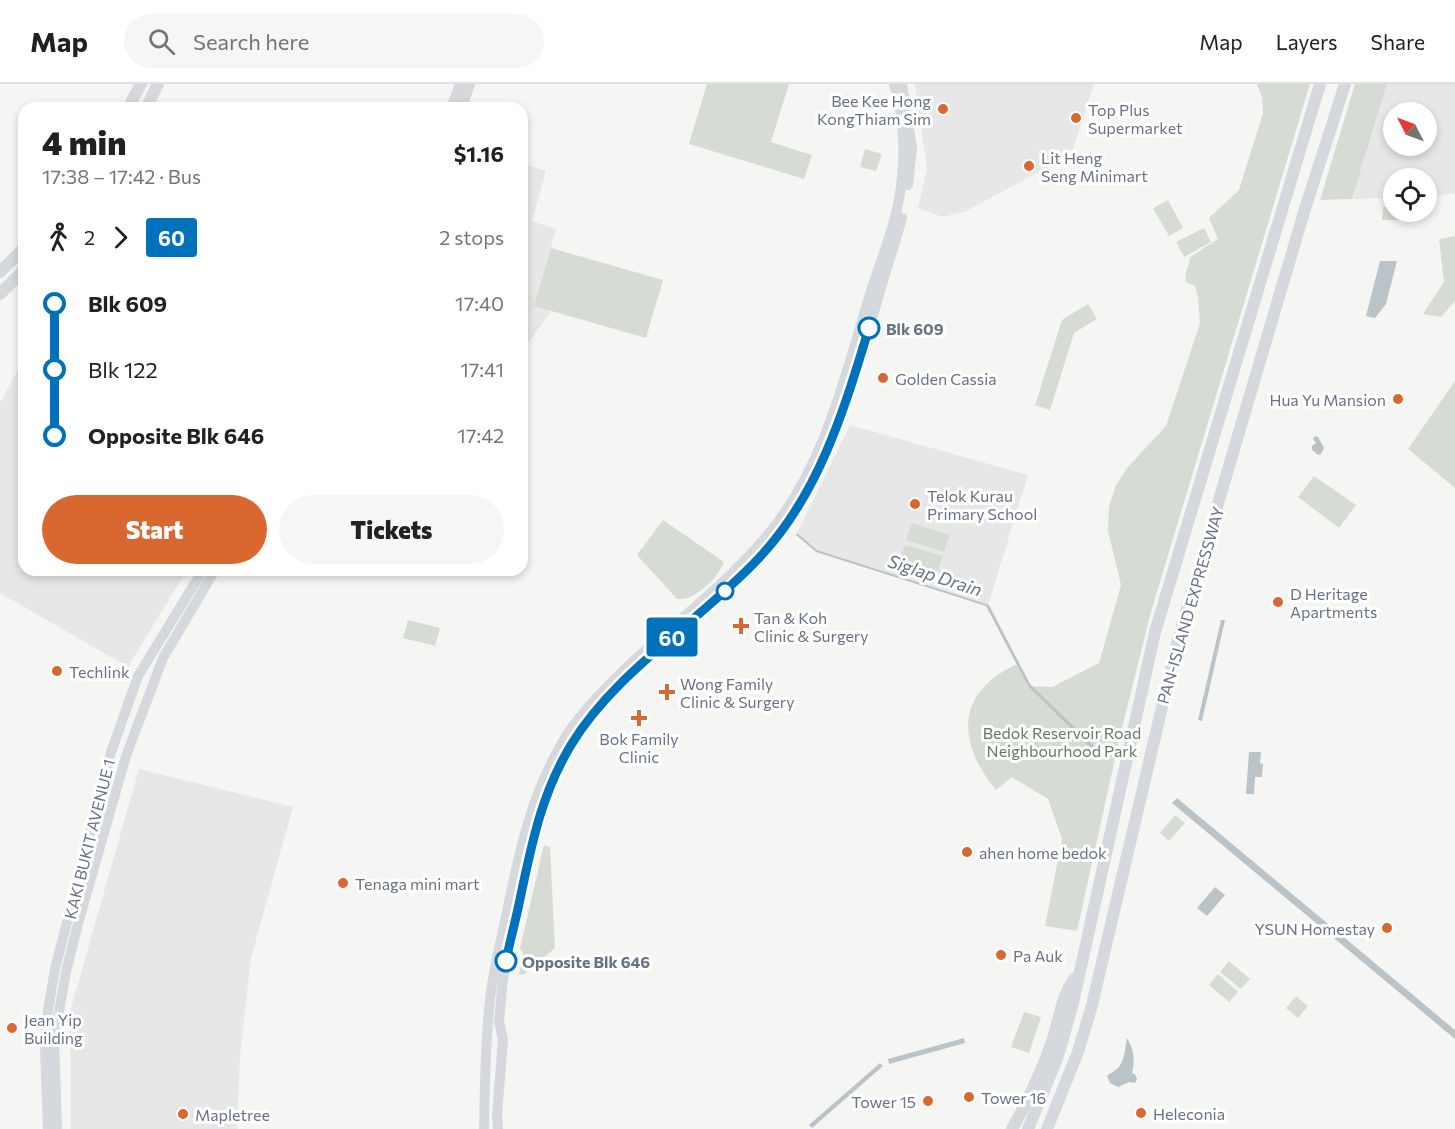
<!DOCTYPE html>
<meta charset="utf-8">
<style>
:root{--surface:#fff;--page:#f6f6f6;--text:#202124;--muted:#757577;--line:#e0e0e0;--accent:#d86730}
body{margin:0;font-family:Commissioner,sans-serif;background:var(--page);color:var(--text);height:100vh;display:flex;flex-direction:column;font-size:22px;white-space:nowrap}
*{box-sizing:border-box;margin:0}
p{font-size:20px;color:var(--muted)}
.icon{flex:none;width:33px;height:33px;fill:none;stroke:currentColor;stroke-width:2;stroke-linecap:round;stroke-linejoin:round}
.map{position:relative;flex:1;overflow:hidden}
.sheet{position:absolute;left:18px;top:18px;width:510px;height:474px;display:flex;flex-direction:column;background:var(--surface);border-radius:18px;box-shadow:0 3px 9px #0003}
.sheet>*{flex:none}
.badge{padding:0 12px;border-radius:4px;font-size:21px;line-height:39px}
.needle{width:39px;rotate:312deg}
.tools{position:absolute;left:1383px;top:18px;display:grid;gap:12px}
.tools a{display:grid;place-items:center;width:54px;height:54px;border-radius:50%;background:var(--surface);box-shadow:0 3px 9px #0003;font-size:30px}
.map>.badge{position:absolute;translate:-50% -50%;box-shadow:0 0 0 3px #fff}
.legs{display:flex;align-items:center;gap:9px;height:66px;padding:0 24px;font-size:20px}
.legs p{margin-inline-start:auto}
.summary{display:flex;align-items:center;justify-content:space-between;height:102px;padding:0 24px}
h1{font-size:33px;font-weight:800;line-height:45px}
.cta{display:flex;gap:12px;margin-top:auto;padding:12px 24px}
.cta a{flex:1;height:69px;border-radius:36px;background:var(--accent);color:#fff;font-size:24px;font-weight:800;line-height:69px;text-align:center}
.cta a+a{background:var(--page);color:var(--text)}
ul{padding:0 24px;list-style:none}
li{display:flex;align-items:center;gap:21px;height:66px;font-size:22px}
li i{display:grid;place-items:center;width:9px;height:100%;margin:0 8px;background:currentColor}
li i::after{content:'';width:15px;height:15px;margin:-8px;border:4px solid;border-radius:50%;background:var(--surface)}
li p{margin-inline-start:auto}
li:first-child i{background:linear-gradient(#0000 50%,currentColor 0)}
li:last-child i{background:linear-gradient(currentColor 50%,#0000 0)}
header{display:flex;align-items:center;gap:36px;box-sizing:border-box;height:84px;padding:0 30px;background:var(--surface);border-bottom:2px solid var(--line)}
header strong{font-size:28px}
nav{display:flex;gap:33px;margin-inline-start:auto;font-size:21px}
.search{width:420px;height:54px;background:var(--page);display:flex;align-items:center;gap:15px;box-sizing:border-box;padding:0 21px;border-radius:33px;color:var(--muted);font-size:22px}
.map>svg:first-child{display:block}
.built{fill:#e6e7e6;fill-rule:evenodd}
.green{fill:#d6dcd4}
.water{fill:#b9c3c8}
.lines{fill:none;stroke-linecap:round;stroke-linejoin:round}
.major{stroke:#d5d8dc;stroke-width:10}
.highway{stroke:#d5d8dc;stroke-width:12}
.line-1-casing{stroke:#fff;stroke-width:14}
.line-1{stroke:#0072bc;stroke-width:9}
.poi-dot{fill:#d86730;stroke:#fff;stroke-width:2}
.stop-1-dot{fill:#fff;stroke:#0072bc;stroke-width:3}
.labels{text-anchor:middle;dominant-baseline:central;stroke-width:6;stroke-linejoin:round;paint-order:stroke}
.poi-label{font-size:16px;fill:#677382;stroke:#fff;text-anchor:start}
.stop-label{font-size:16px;font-weight:bold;fill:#677382;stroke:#fff;text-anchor:start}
.street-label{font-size:16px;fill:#677382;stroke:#fff}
.park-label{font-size:16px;fill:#677965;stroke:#fff}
.water-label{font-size:18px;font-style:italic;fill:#63747f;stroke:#fff}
</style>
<header>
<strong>Map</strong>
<div class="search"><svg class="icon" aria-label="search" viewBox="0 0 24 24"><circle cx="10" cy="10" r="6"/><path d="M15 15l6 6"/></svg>Search here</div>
<nav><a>Map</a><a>Layers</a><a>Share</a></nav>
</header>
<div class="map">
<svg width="1455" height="1045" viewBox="0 0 1455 1045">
<rect width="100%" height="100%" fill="#f5f6f3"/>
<path class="built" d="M915,0H1094L1071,71L966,127L943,133L918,124L927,85Z
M1387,0H1455V109L1427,114L1426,94H1394L1393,114L1352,115ZM1426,28V62H1394V28Z
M522,79L546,87L532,137L556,145L535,222L551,227L522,268Z
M24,274V486H187L128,583L0,509V319Z
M850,341L1028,391L988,521L817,466L797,449Z
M139,685L293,723L251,874L240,971L237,1045H71L70,928Z"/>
<path class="green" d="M707,0H789L771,58L812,71L804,95L689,60Z
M1257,0H1310L1151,528L1120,652L1077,847L1045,842L1062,755L1048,715L1012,693L996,706C958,660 954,610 1015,581H1017L1028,602L1052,603L1099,579L1121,501L1108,447L1109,423L1115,403L1127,384L1166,342L1200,239L1198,213L1195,202L1186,198C1183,189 1190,182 1190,173L1218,155L1209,134L1239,106L1263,29L1262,13Z
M1355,0H1387L1352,115L1320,116Z
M865,65L882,70L876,87L860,83Z
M1168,116L1183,144L1169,152L1153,124Z
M1383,123H1393L1394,128H1409V136H1382Z
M1204,144L1211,158L1184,173L1176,158Z
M1455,152V217L1441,233L1423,230L1444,198L1439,155Z
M551,164L663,196L646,254L534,222Z
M1088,220L1097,235L1074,249L1050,326L1035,321L1062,236Z
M1455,297V404L1408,365Z
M1314,392L1356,421L1339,444L1298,413Z
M663,436L724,478C718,494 695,517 677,515L637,471Z
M912,439L950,451L944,468L906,456Z
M905,461L943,472L937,490L899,478Z
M408,536L440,544L435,562L403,554Z
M1175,731L1185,739L1169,757L1160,749Z
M544,761L550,763L555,864L523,891L519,890L523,869L520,864Z
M1229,877L1250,895L1241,905L1220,888Z
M1218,890L1238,908L1229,918L1209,901Z
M1296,912L1308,922L1298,934L1286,924Z
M1024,928L1041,933L1029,969L1011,963Z"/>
<path class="water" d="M1380,177H1397L1386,220L1375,234L1366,232Z
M1315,352L1318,353L1324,364L1321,370L1318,371L1312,366V362L1316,359L1313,355Z
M797,449L817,466L989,521L1030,600L1095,663L1107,670L1105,673L1093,666L1028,602L986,522L816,468L796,451Z
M1221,536H1225L1202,637L1198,636Z
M1249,668H1261L1260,679L1263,680L1262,693H1255L1254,710H1246Z
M1177,714L1455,946V955L1172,719Z
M1215,803L1225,811L1207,832L1197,824Z
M964,954L965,959L889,980L888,975Z
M1127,954C1134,965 1135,976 1132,989L1135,990L1137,995L1135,999L1129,998L1118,1003L1110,999L1107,992C1110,989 1114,988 1118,984C1125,977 1125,963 1127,954Z
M880,979L883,982L812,1044L809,1041Z"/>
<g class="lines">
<path class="major" d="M902,0L912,64L908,101
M451,24L460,0
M462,24L470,0
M48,1045L45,963L48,926L55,885L111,668L138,592L203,486
M57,1045L54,956L66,888L78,840L126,672L163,574L215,486
M484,1045C485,1002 485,958 490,916C493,885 502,854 508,823C520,764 532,710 563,657C578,632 599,610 620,590C667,544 723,504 766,453C825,383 845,292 871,207C883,170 899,132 902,93C905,63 903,29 894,0
M498,1045L497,1031L503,956L499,937L503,895L537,739L551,700L571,660L584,641L609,611L758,476C824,400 849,316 876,221C884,192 894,163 902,134"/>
<path class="highway" d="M128,24L141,0
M146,24L158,0
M0,188L24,164
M0,210L24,186
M1012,1045C1028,1017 1042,986 1053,955C1059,935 1062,911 1075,894
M1028,1045L1058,972L1073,919L1155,548L1320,0
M1047,1045L1078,968L1092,921L1178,555L1304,128L1345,0"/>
</g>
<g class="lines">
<g class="line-1-casing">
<path id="line-1" d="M506,877C510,856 516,836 520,815C532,759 541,711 571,661C615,588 700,537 758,475C819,411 844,326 869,244"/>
</g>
<use href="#line-1" class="line-1"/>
</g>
<g class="poi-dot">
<circle cx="943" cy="25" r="6"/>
<circle cx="1076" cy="34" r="6"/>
<circle cx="1029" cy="82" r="6"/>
<circle cx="883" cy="294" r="6"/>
<circle cx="1398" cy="315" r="6"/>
<circle cx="915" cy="420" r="6"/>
<circle cx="1278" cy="518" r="6"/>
<path d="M738 533h6v6h6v6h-6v6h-6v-6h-6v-6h6z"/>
<circle cx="57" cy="587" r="6"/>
<path d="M664 599h6v6h6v6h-6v6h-6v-6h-6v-6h6z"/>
<path d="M636 625h6v6h6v6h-6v6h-6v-6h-6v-6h6z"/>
<circle cx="967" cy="768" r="6"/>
<circle cx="343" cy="799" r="6"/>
<circle cx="1387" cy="844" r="6"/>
<circle cx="1001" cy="871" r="6"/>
<circle cx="12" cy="944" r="6"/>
<circle cx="969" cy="1013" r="6"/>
<circle cx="928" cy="1017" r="6"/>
<circle cx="1141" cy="1029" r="6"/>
<circle cx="183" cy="1030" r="6"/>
</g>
<g class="stop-1-dot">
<circle cx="869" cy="244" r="10"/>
<circle cx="725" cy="507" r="8"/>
<circle cx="506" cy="877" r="10"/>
</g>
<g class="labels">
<g class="poi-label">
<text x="931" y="16" text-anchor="end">Bee Kee Hong<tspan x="931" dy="18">KongThiam Sim</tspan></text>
<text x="1088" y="25">Top Plus<tspan x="1088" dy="18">Supermarket</tspan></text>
<text x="1041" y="73">Lit Heng<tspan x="1041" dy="18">Seng Minimart</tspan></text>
<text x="895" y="294">Golden Cassia</text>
<text x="1386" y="315" text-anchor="end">Hua Yu Mansion</text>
<text x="927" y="411">Telok Kurau<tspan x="927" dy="18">Primary School</tspan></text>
<text x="1290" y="509">D Heritage<tspan x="1290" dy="18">Apartments</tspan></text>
<text x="754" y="533">Tan &amp; Koh<tspan x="754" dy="18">Clinic &amp; Surgery</tspan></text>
<text x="69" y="587">Techlink</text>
<text x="680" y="599">Wong Family<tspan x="680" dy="18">Clinic &amp; Surgery</tspan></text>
<text x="639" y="654" text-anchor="middle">Bok Family<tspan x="639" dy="18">Clinic</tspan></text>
<text x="979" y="768">ahen home bedok</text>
<text x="355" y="799">Tenaga mini mart</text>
<text x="1375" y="844" text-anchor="end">YSUN Homestay</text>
<text x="1013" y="871">Pa Auk</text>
<text x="24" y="935">Jean Yip<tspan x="24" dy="18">Building</tspan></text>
<text x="981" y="1013">Tower 16</text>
<text x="916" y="1017" text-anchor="end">Tower 15</text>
<text x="1153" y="1029">Heleconia</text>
<text x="195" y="1030">Mapletree</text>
</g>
<g class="stop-label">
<text x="886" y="244">Blk 609</text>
<text x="522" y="877">Opposite Blk 646</text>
</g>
<g class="street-label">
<text transform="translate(1190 521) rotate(-74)">PAN-ISLAND EXPRESSWAY</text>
<text transform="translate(89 755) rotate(-76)">KAKI BUKIT AVENUE 1</text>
</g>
<g class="park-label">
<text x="1062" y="648">Bedok Reservoir Road<tspan x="1062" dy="18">Neighbourhood Park</tspan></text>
</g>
<g class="water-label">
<text transform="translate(935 491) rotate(18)">Siglap Drain</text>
</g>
</g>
</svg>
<div class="tools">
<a><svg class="needle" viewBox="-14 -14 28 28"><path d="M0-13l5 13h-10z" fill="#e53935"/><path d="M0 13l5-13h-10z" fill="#757577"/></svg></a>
<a><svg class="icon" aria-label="locate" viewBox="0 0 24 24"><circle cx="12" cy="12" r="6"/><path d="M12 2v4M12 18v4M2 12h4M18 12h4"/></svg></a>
</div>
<b class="badge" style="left:672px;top:553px;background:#0072bc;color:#fff">60</b>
<section class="sheet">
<div class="summary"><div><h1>4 min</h1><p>17:38 – 17:42 · Bus</p></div><b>$1.16</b></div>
<div class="legs"><svg class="icon" aria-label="walk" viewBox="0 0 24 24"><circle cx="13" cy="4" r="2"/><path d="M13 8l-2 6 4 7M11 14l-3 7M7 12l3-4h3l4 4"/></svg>2<svg class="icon" aria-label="forward" viewBox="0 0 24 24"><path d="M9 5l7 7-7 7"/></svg><b class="badge" style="background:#0072bc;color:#fff">60</b><p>2 stops</p></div>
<ul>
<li><i style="color:#0072bc"></i><b>Blk 609</b><p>17:40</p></li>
<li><i style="color:#0072bc"></i><span>Blk 122</span><p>17:41</p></li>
<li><i style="color:#0072bc"></i><b>Opposite Blk 646</b><p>17:42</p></li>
</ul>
<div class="cta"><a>Start</a><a>Tickets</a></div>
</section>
</div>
